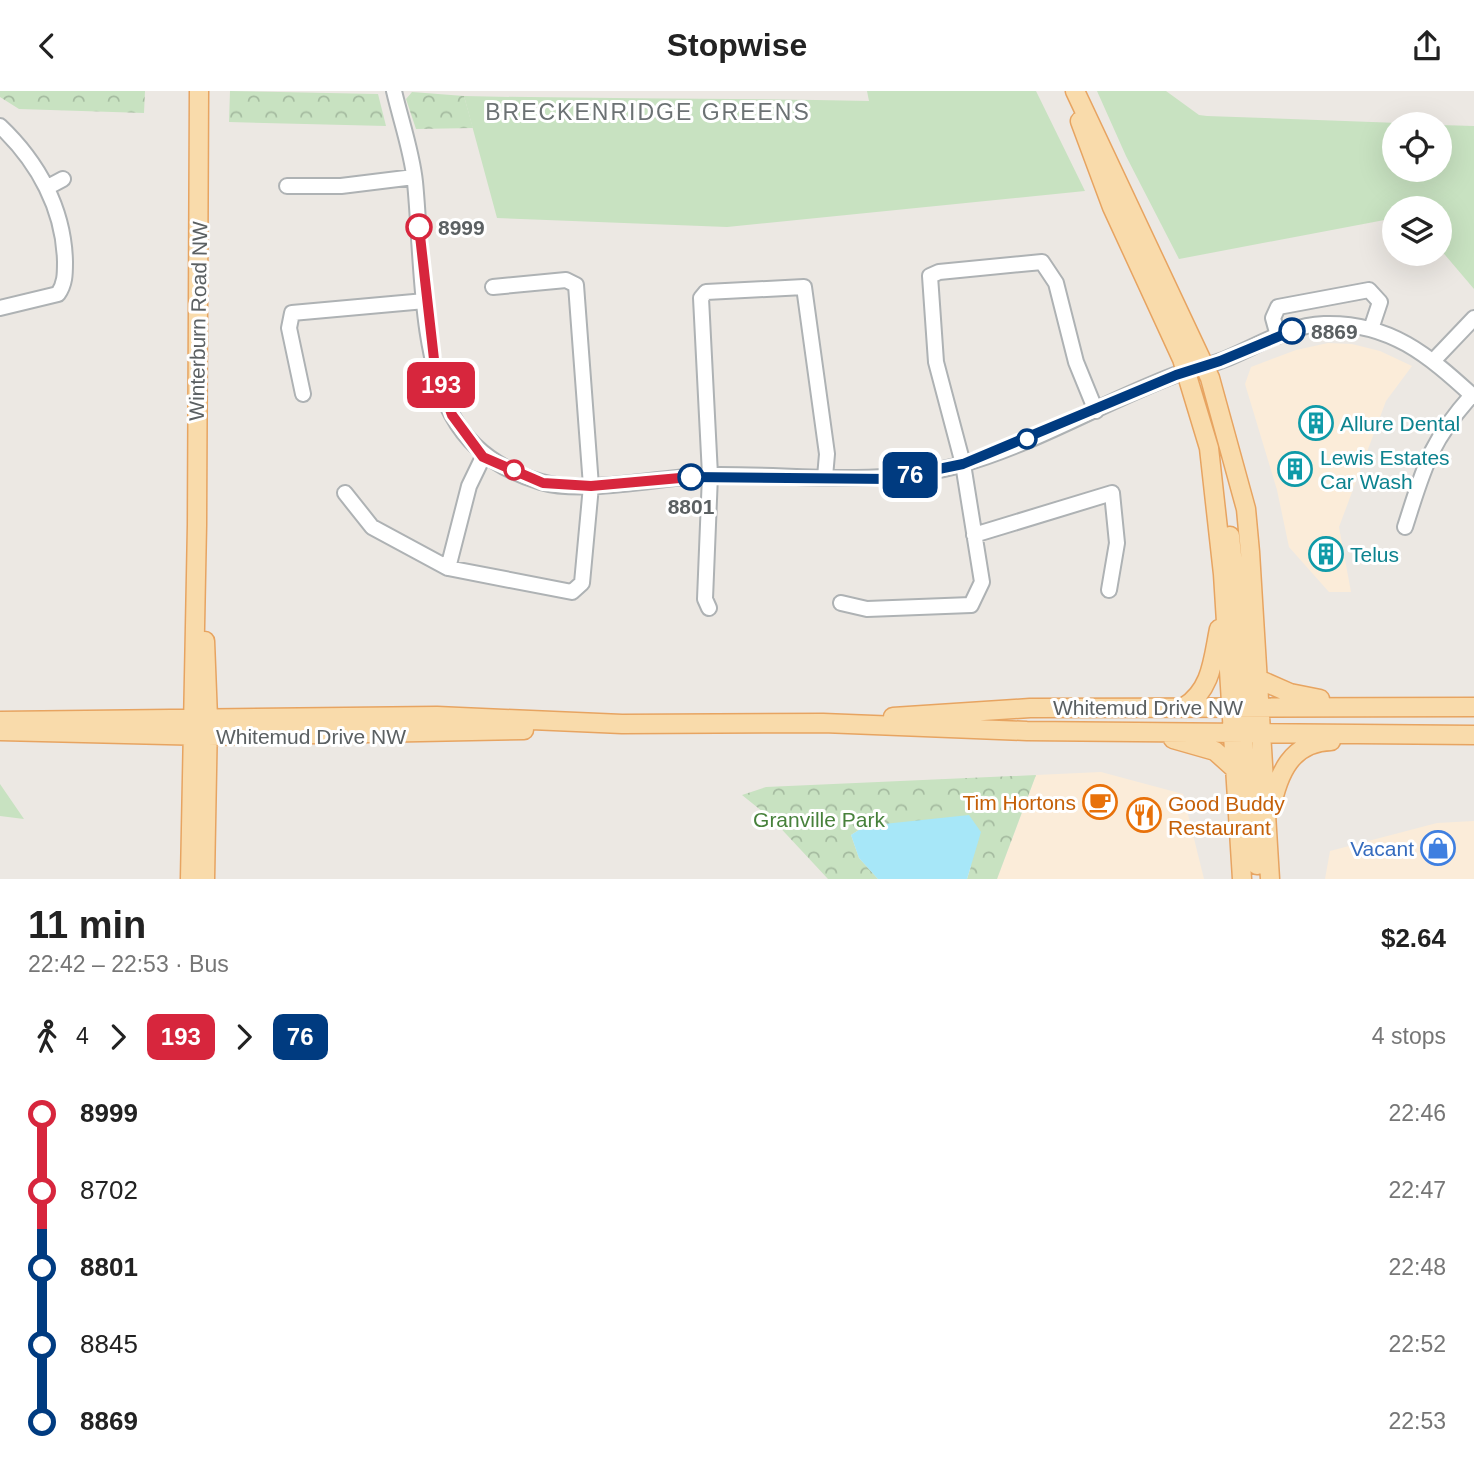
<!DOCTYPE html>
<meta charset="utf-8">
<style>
:root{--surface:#fff;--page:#f6f6f6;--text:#222;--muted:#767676}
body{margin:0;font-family:Helvetica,sans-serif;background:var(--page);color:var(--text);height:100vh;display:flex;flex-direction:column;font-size:26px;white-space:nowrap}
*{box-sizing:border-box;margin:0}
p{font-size:23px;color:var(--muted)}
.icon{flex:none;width:38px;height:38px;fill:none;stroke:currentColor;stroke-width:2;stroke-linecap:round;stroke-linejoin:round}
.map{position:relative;height:788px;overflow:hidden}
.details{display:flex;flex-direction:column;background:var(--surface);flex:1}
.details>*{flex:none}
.badge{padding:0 14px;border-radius:10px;font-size:24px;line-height:46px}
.controls{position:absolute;left:1382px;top:21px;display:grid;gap:14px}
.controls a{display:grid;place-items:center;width:70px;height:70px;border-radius:50%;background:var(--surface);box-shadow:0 7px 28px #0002;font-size:35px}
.map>.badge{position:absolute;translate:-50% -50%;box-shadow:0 0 0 4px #fff}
.legs{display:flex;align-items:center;gap:10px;height:77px;padding:0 28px;font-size:23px}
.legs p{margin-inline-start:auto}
.head{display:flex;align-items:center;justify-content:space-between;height:119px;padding:0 28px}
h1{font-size:38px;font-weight:600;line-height:52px}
ul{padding:0 28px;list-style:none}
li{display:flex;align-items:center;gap:24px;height:77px;font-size:26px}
li i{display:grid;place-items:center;width:10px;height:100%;margin:0 9px;background:currentColor}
li i::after{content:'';width:18px;height:18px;margin:-9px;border:5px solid;border-radius:50%;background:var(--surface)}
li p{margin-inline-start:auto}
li:first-child i{background:linear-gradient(#0000 50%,currentColor 0)}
li:last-child i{background:linear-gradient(currentColor 50%,#0000 0)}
header{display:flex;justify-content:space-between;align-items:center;height:91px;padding:0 28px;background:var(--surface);font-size:32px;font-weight:600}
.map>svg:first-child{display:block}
.commercial{fill:#fbecd9}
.grass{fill:#c8e2c1}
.forest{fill:url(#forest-crowns)}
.water{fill:#a7e7f8}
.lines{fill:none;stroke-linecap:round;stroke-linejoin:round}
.minor-casing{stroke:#aeb2b4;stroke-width:18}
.major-casing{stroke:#e7a461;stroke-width:21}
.minor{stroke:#fff;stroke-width:14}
.major{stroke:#f9dbab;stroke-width:18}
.line-1-casing{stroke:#fff;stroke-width:16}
.line-2-casing{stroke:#fff;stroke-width:16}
.line-1{stroke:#d7263d;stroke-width:10}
.line-2{stroke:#003b80;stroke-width:10}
.stop-1-dot{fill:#fff;stroke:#d7263d;stroke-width:3.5}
.stop-2-dot{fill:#fff;stroke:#003b80;stroke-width:3.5}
.labels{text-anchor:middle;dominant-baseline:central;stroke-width:6;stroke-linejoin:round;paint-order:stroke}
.stop-label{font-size:21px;font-weight:bold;fill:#5b6062;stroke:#fff;text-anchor:start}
.street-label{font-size:21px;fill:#5b6062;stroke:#fff}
.culture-label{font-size:21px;fill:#0d838f;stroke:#fff;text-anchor:start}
.food-label{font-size:21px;fill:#c56008;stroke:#fff;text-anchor:end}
.park-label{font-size:21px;fill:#47813b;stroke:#fff}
.shop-label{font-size:21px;fill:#366cbe;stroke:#fff;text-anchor:end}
.neighbourhood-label{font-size:23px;letter-spacing:2px;fill:#6c7274;stroke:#fff}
</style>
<header><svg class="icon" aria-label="back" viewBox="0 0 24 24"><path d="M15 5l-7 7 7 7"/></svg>Stopwise<svg class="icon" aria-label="share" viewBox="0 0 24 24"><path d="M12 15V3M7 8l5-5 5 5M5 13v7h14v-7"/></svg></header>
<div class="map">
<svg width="1474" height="788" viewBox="0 0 1474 788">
<defs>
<pattern id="forest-crowns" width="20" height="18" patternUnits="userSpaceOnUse" patternTransform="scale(1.75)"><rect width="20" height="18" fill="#c8e2c1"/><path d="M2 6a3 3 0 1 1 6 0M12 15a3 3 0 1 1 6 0" fill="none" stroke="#a5bba0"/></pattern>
</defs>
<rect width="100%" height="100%" fill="#ece8e3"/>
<path class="commercial" d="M1328,252L1352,253L1380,260L1412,275L1386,310L1339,436L1351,501H1329L1289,456L1277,399L1245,293L1251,276L1296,259Z
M1101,681L1183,703L1204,788H997L1036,684Z
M1474,730V788H1325L1330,760L1437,732Z"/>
<path class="grass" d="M867,0H1036L1085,100L727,136L497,127L464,5C599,8 734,7 869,10Z
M1097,0H1166L1199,24L1207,25L1426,33H1395V79H1440V34L1474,35V198L1440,158V117H1395V127L1179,168L1126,65Z
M0,693L24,728L0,725Z"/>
<path class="forest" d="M0,0H145L144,22L19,18L0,6Z
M230,0L378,3L386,35L229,31Z
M412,1L464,5L473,37L416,38L406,8Z
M1036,684L997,788H967L971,775L865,735L851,744L859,767L878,788H828L773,729L742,704L766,696Z"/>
<path class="water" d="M969,724L981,741L967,788H878L859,767L851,744L865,735Z"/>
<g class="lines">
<g class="minor-casing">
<path id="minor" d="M394,0C401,30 412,61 415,91C422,161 419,262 452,324C471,359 503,380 541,391C585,404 665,385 713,384C796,383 882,397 963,373C1036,352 1104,311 1175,284C1191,278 1208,275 1223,269C1256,256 1288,234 1324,233C1390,231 1428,264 1474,306
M0,35C38,71 64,118 65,171C65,183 65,193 58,203L0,217
M287,95H341L414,86
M48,96L63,88
M1278,245L1273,227L1278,216L1369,199L1380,211L1371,238
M1434,269L1474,227
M303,303L289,237L292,222L425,210
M345,402L372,436L448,477L572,501L582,492L591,395L576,194L566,189L493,196
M1405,436C1424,377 1429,352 1472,304
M974,444L1112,402L1117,452L1109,499
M448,477L469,395L483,366
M841,512L867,518L971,514L982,491L963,373L936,271L930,185L939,181L1042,171L1056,192L1076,271L1096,320
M709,517L705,508L710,384L701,207L706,201L804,196L827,363L825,386"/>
</g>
<g class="major-casing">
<path id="major" d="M1075,0L1210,287L1246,418L1250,461L1270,788
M1080,30L1112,116L1182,268L1209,357L1223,483L1242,788
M1230,445L1247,607L1252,625
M1258,588L1290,602L1320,608
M1184,616C1212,599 1213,567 1219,538
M893,626L1030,617L1474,616
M0,630L437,625L622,633L823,632L1027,640L1474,644
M1241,632L1257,774
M0,640L208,645L524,639
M1173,648L1215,660L1235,678
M1271,718C1278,683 1291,651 1331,650
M190,788L197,434L199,0
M205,788L208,627L205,550"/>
</g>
<use href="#minor" class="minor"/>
<use href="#major" class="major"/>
</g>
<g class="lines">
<g class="line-1-casing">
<path id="line-1" d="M419,136L435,277L452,324L483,366L543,392L591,395L691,386"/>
</g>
<g class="line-2-casing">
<path id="line-2" d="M691,386L890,388L963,373L1176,284L1220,270L1292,240"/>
</g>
<use href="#line-1" class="line-1"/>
<use href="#line-2" class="line-2"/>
</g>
<defs>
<g id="building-ring" transform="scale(1.75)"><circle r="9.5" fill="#fff" stroke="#0f9aa8" stroke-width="1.5"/><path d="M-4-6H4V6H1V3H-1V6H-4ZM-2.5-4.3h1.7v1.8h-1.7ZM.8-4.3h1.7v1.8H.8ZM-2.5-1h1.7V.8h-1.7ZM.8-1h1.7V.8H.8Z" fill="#0f9aa8"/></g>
<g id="cafe-ring" transform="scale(1.75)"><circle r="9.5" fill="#fff" stroke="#e8710a" stroke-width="1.5"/><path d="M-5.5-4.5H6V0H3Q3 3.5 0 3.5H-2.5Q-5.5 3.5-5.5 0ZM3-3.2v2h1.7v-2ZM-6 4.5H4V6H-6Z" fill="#e8710a"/></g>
<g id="restaurant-ring" transform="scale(1.75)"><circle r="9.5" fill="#fff" stroke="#e8710a" stroke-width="1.5"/><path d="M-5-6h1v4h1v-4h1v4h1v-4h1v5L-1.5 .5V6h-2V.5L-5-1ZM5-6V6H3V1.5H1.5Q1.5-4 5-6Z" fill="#e8710a"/></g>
<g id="shop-ring" transform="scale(1.75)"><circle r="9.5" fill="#fff" stroke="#3f7fe0" stroke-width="1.5"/><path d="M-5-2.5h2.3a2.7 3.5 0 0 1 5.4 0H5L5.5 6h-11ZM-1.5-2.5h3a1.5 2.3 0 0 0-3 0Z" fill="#3f7fe0"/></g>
</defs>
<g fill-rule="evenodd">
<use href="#building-ring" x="1316" y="332"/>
<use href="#building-ring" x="1295" y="378"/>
<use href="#building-ring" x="1326" y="463"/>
<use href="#cafe-ring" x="1100" y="711"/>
<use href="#restaurant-ring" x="1144" y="724"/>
<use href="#shop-ring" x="1438" y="757"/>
</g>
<g class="stop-1-dot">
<circle cx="419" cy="136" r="12"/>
<circle cx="514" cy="379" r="9"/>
</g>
<g class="stop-2-dot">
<circle cx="1292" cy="240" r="12"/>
<circle cx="1027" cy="348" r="9"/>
<circle cx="691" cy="386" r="12"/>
</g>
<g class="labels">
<g class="stop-label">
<text x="438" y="136">8999</text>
<text x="1311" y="240">8869</text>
<text x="691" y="415" text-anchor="middle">8801</text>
</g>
<g class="street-label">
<text transform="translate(198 230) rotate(-89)">Winterburn Road NW</text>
<text x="1148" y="616">Whitemud Drive NW</text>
<text x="311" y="645">Whitemud Drive NW</text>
</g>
<g class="culture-label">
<text x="1340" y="332">Allure Dental</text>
<text x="1320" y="366">Lewis Estates<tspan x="1320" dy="24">Car Wash</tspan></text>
<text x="1350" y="463">Telus</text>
</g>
<g class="food-label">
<text x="1076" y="711">Tim Hortons</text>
<text x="1168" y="712" text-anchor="start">Good Buddy<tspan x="1168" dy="24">Restaurant</tspan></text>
</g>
<g class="park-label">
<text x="819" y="728">Granville Park</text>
</g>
<g class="shop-label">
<text x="1414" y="757">Vacant</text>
</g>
<g class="neighbourhood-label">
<text x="648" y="21">BRECKENRIDGE GREENS</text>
</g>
</g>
</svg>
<div class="controls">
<a><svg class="icon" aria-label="locate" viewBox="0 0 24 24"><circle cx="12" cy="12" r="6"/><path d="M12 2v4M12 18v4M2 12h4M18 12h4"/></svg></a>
<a><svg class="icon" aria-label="layers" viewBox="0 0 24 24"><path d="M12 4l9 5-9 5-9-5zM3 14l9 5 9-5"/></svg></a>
</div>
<b class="badge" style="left:441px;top:294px;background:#d7263d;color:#fff">193</b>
<b class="badge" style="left:910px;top:384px;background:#003b80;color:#fff">76</b>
</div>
<section class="details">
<div class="head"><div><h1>11 min</h1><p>22:42 – 22:53 · Bus</p></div><b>$2.64</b></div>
<div class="legs"><svg class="icon" aria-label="walk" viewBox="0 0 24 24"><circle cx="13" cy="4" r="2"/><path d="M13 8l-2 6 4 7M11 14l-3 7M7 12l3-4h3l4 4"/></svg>4<svg class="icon" aria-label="forward" viewBox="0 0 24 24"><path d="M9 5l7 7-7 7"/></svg><b class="badge" style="background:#d7263d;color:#fff">193</b><svg class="icon" aria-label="forward" viewBox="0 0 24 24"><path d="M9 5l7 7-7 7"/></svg><b class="badge" style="background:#003b80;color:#fff">76</b><p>4 stops</p></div>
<ul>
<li><i style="color:#d7263d"></i><b>8999</b><p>22:46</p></li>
<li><i style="color:#d7263d"></i><span>8702</span><p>22:47</p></li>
<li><i style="color:#003b80"></i><b>8801</b><p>22:48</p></li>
<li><i style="color:#003b80"></i><span>8845</span><p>22:52</p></li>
<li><i style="color:#003b80"></i><b>8869</b><p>22:53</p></li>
</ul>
</section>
